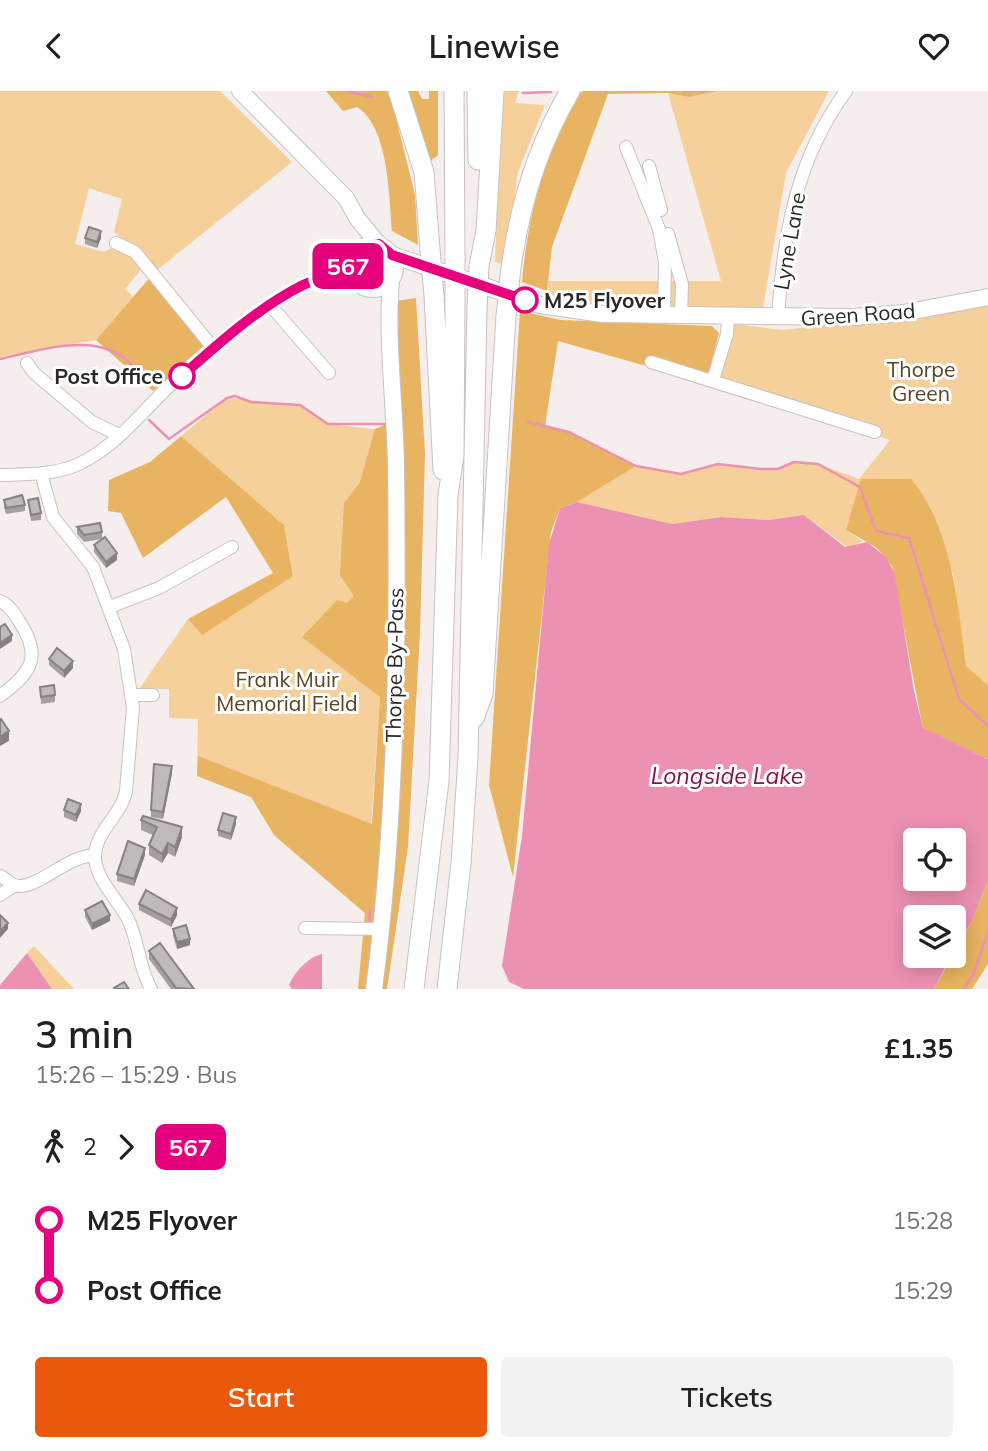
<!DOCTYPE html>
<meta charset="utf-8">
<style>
:root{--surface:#fff;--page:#f2f2f2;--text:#202124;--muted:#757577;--accent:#ea580c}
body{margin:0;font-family:Mulish,sans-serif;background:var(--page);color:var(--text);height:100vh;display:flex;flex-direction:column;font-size:26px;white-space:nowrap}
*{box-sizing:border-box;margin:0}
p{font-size:23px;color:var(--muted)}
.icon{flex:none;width:38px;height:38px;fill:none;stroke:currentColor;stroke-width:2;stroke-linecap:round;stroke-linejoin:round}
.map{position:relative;height:898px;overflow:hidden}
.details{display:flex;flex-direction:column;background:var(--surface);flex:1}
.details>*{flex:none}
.badge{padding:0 14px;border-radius:10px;font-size:24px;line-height:46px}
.fabs{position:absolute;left:903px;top:737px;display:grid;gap:14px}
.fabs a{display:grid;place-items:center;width:63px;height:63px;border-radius:7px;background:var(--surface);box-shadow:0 4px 18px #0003;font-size:35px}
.map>.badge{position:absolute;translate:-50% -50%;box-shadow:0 0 0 4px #fff}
.legs{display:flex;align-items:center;gap:10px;height:77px;padding:0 35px;font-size:23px}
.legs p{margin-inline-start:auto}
.headline{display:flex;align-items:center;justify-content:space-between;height:119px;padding:0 35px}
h1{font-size:38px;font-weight:600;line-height:52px}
.action{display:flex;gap:14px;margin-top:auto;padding:14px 35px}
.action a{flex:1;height:80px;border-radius:7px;background:var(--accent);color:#fff;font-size:28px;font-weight:600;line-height:80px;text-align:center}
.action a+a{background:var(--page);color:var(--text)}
ul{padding:0 35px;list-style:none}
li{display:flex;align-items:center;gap:24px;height:70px;font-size:26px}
li i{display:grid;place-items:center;width:10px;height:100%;margin:0 9px;background:currentColor}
li i::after{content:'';width:18px;height:18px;margin:-9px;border:5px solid;border-radius:50%;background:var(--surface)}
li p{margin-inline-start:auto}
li:first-child i{background:linear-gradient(#0000 50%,currentColor 0)}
li:last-child i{background:linear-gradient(currentColor 50%,#0000 0)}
header{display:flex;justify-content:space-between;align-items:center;height:91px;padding:0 35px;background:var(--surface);font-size:32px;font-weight:600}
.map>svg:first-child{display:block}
.green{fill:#f5d09b}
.forest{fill:#e9b461}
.water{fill:#ed91b3;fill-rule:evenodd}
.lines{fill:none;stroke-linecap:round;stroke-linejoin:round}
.stream{stroke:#ed91b3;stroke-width:2.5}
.minor-casing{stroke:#c8c2c0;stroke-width:14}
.major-casing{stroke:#c8c2c0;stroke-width:18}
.highway-casing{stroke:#c8c2c0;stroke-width:21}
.minor{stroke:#fff;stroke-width:12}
.major{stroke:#fff;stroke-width:16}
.highway{stroke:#fff;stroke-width:19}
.highway-bridge-casing{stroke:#c8c2c0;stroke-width:21;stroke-linecap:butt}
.highway-bridge{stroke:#fff;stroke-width:19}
.wall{fill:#a59f9f}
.shaded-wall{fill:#868282}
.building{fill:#c0b9b9;stroke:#868282;stroke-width:2}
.line-1-casing{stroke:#fff;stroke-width:16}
.line-1{stroke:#e6007e;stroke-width:10}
.stop-1-dot{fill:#fff;stroke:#e6007e;stroke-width:3.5}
.labels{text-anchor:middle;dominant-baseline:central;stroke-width:6;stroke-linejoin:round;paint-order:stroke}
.street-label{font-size:21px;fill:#2a2827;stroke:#fff}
.stop-label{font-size:21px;font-weight:bold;fill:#2a2827;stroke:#fff;text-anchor:start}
.park-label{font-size:21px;fill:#594320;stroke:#fff}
.water-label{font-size:23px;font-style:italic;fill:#81154a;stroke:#fff}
</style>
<header><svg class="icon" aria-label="back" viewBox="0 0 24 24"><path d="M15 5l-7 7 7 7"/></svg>Linewise<svg class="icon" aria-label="heart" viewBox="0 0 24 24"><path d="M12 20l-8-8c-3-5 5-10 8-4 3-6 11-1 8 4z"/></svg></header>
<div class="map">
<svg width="988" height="898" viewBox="0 0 988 898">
<rect width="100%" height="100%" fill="#f5eeec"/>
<path class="green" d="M0,0H220L292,71L157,179L114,141L122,108L89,97L75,153L104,161L115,155L144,175L125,198L133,206L96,249L0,266Z
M502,0H519L515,12L545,14L518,81L505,173L495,171Z
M718,0H829L786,82L763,217L607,214L548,207V190H721L668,2L689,6Z
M988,214V594L966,576L953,482L846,439L862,450L850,458L804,424L768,429L721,426L672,433L577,411L636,375L681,383L718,373L761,378H778L795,371L818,373L859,388L890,349L713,289L734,233L782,239L958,220Z
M227,307L300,314L328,333L375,338L379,346L380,606L365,822L274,744L270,713L197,685L198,628L169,627V598H139L188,528L202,543L293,484L284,434L181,345Z
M34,855L74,898H52L27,862Z"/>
<path class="forest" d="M326,0H388L390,3L415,104L418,154L392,140C389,106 389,36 357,16L343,20Z
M407,0H418L422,8H429V0H438V64L429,71Z
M582,0H718L689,6L668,2L608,3L552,156L547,200L522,191C528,121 545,60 582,0Z
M152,184L206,256L153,300L96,249Z
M416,207L425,363L420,541L408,756L387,898H358L365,822L274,744L251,706L197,685L198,665L372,733L380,606L302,546L337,509L347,512L354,505L340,484L344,412L360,391L375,338L398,328L395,210Z
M520,220L561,229L712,235L719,242L706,292L558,250L545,335L569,341L636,375L577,411L560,417L551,441L513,786L489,694Z
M181,345L284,434L293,485L202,544L188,528L273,482L226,406L143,467L121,422L108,420L109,389L150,371Z
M861,388H911C952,436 958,515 966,575L988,594V668L923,638L892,475L877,457L846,439Z
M988,789V873L972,898H934L972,830Z"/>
<path class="water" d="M577,411L672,433L721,426L768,429L804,424L845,456L867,451L887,467L895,484L914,600L923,637L988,668V789L972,830L954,860V826H915V864L951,865L934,898H524L509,891L502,875L522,745L549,453L560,417ZM915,749H954V788H915Z
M27,862L52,898H0V894Z
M322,863V898H292L289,894C295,881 308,866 322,863Z"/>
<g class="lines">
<path class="stream" d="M346,0L373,6
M684,0H706
M523,2L551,1
M0,268C55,256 112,234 147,293
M149,329L169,348L227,307L235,305L251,311L300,314L328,333H386
M528,331L569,341L636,375L681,383L718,373L761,378H778L794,371L818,373L860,396L876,440L909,447L959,608L988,635
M369,834L370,819
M963,898L973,884L988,841"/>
<g class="minor-casing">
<path id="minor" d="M626,56L659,138L665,171L664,224
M649,75L661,119
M668,143L682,193L681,225
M116,152L135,161L214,258
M332,186L350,173
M270,214L329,282
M778,227C783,144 796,69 846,0
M651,271L875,341
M27,272L34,282L92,331L119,344
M713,289L727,243L728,226
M41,382L53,426L93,476L124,558L133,617L126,700C122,723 97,739 95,763C93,785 117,808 127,826C139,849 138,875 151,898
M0,384C26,383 55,384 79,373C113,357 138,326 164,300C201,265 271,202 320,188C332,185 344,188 356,191
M0,510C9,514 14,522 19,530C43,566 31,582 0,605
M110,516L159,497L232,456
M132,604H153
M0,785C5,787 9,792 14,794C34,802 69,762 95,765
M0,804L15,794
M305,837L380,838"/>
</g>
<g class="major-casing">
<path id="major" d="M240,0L346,107L357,127L380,155
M351 176a22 22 0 1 1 44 0a22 22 0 1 1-44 0Z
M392,164L540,214L602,223L853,226L903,222L988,206
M374,898C397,725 398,548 396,374C395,312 386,251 391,189"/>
</g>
<g class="highway-casing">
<path id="highway" d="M398,0L424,81L430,158
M454,0L455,167
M477,0L478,69
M479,175L486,140L494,0
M510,185C518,119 536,58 570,0
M434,205L443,379
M474,627L483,603L506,225
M414,898L439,690L448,404L454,364L455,211
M447,898L461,772L468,666L477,217"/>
</g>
<use href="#minor" class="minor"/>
<use href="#major" class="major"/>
<use href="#highway" class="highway"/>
<g class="highway-bridge-casing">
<path id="highway-bridge" d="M430,158L434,205
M455,211V167
M477,217L479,175
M506,225L510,185"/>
</g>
<use href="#highway-bridge" class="highway-bridge"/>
</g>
<path class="wall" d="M85,147H101L97,157L85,153Z
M4,409L25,414V420L6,423L4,416Z
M28,409L41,422V429L31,430Z
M77,436L102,441V448L84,451L77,443Z
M94,454L117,469L106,477L94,461Z
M49,568L73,577L64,587L49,574Z
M40,596L55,604V611L41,613Z
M172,682L163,728L151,726V719Z
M64,719L81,720L76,731L64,726Z
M141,729L182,746L175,766L168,762L162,772L149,764V754L153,744L141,739Z
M236,733L231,749L218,745V739Z
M145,764L134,795L117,790V783Z
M139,813L177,824L171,836L139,819Z
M85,819L110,830L92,839L85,826Z
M173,838L190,854L177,858L173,845Z
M149,860L194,898H171L149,868Z"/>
<path class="shaded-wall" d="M101,140V147L97,157V151Z
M117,462V469L106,477V471Z
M12,544V550L0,558V552Z
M73,570V577L64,587V580Z
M9,640V650L0,655V646Z
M172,675V682L163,728V721Z
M81,713V720L76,731V724Z
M236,726V733L231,749V743Z
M182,736V746L175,766V756Z
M168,752V762L162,772V763Z
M145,757V764L134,795V788Z
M177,817V824L171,836V829Z
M110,824V830L92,839V833Z
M8,832V838L0,847V840Z
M190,848V854L177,858V851Z"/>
<path class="building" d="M89,136L101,140L97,151L85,147Z
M22,404L25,414L6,417L4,409Z
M38,407L41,422L31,424L28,409Z
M100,432L102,441L84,444L77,436Z
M105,446L117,462L106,471L94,454Z
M5,533L12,544L0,552V536Z
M57,557L73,570L64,580L49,568Z
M54,594L55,604L41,606L40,596Z
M1,628L9,640L0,646V629Z
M154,673L172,675L163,721L151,719Z
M68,708L81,713L76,724L64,719Z
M223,722L236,726L231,743L218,739Z
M143,725L182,736L175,756L168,752L162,763L149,754L157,736L141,729Z
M128,750L145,757L134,788L117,783Z
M146,799L177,817L171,829L139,813Z
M102,810L110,824L92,833L85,819Z
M0,824L8,832L0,840Z
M186,834L190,848L177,851L173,838Z
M160,852L194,898L176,897L149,860Z
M124,891L129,898H115L114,897Z"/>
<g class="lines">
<g class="line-1-casing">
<path id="line-1" d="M182,285C219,252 259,216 303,194C327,183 342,188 355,162L370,153H379L392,164L525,209"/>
</g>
<use href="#line-1" class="line-1"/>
</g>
<g class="stop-1-dot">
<circle cx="525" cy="209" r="12"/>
<circle cx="182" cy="285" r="12"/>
</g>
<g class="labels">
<g class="street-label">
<text transform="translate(789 150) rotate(-80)">Lyne Lane</text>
<text transform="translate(858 223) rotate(-4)">Green Road</text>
<text transform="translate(394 574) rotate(-89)">Thorpe By-Pass</text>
</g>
<g class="stop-label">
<text x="544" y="209">M25 Flyover</text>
<text x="163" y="285" text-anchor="end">Post Office</text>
</g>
<g class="park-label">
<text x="921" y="278">Thorpe<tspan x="921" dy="24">Green</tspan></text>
<text x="287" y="588">Frank Muir<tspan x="287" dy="24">Memorial Field</tspan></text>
</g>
<g class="water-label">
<text x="727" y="684">Longside Lake</text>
</g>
</g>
</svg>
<div class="fabs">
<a><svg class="icon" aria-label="locate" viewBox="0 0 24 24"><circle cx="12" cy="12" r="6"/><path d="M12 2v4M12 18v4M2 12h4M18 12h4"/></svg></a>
<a><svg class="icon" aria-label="layers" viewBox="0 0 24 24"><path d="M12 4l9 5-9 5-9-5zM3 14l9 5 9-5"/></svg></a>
</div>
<b class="badge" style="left:348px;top:175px;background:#e6007e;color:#fff">567</b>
</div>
<section class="details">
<div class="headline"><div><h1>3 min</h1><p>15:26 – 15:29 · Bus</p></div><b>£1.35</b></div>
<div class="legs"><svg class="icon" aria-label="walk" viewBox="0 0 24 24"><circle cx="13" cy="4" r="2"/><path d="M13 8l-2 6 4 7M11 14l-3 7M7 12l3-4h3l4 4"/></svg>2<svg class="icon" aria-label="forward" viewBox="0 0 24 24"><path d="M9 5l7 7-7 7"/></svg><b class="badge" style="background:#e6007e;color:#fff">567</b></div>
<ul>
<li><i style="color:#e6007e"></i><b>M25 Flyover</b><p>15:28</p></li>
<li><i style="color:#e6007e"></i><b>Post Office</b><p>15:29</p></li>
</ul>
<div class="action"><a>Start</a><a>Tickets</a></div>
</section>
